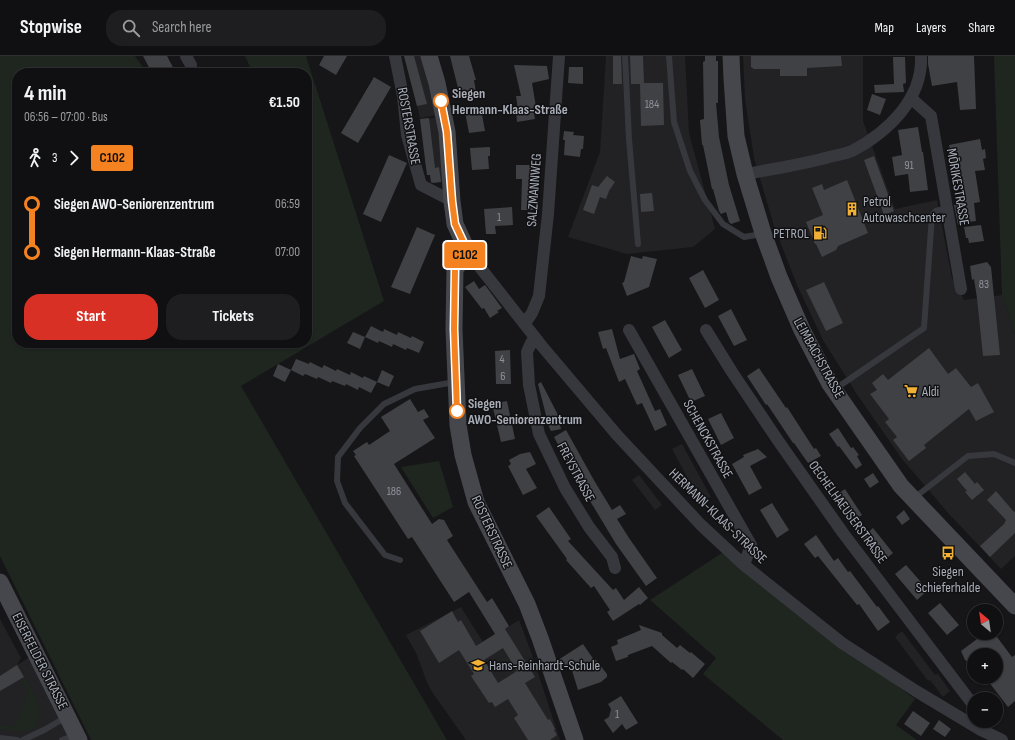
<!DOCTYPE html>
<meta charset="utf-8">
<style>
:root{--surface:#101012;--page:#1e1e20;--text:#f1f3f6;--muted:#9c9d9f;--line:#303032;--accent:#d93025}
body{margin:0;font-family:"Sofia Sans Condensed",sans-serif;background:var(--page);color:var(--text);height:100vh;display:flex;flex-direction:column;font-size:15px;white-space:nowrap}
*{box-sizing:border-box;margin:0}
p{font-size:13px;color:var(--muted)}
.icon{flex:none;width:22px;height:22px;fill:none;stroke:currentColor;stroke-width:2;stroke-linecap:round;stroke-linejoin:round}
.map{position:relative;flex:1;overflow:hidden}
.drawer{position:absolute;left:12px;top:12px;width:300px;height:280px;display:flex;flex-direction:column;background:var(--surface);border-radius:16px;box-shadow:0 1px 3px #0004,0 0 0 1px var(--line)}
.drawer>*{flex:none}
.badge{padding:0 8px;border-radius:3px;font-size:14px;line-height:26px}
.needle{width:26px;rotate:331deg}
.fabs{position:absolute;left:967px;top:548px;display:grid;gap:8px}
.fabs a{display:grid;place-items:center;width:36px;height:36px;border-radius:50%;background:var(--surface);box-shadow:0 1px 3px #0004,0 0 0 1px var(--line);font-size:20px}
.map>.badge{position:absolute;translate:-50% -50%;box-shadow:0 0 0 2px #fff}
.legs{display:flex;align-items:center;gap:6px;height:44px;padding:0 12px;font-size:13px}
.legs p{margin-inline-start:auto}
.overview{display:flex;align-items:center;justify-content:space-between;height:68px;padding:0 12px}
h1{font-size:22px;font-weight:700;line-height:30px}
.button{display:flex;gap:8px;margin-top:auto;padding:8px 12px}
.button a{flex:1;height:46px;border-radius:16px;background:var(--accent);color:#fff;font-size:16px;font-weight:700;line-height:46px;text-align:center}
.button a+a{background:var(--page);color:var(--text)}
ul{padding:0 12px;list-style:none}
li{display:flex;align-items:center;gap:14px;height:48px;font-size:15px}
li i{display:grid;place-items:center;width:6px;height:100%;margin:0 5px;background:currentColor}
li i::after{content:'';width:10px;height:10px;margin:-5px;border:3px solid;border-radius:50%;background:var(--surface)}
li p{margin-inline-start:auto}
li:first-child i{background:linear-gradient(#0000 50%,currentColor 0)}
li:last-child i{background:linear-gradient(currentColor 50%,#0000 0)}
header{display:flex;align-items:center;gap:24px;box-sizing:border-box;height:56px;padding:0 20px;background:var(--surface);border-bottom:1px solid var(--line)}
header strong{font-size:19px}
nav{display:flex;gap:22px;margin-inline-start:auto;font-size:14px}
.search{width:280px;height:36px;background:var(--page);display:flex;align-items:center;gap:10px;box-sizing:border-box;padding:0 14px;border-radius:16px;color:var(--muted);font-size:15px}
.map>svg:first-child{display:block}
.built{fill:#222225}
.green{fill:#1e261f}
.building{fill:#404145;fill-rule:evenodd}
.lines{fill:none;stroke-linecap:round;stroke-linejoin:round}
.lane{stroke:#37383d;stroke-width:6}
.street{stroke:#37383d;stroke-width:12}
.secondary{stroke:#45474d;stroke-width:17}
.line-1-casing{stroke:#fff;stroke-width:9}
.line-1{stroke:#f58220;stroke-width:6}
.stop-1-dot{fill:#fff;stroke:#f58220;stroke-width:2}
.labels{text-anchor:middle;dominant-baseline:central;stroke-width:3;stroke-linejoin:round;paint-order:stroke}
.number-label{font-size:12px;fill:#8e929b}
.stop-label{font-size:14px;font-weight:bold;fill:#a8adb8;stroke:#111113;text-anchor:start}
.street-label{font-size:14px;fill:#a8adb8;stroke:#111113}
.poi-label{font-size:14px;fill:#a8adb8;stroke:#111113;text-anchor:start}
</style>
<header>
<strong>Stopwise</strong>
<div class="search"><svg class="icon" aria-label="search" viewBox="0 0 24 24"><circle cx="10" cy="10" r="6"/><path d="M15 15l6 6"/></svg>Search here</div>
<nav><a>Map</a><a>Layers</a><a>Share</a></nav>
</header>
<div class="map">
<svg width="1015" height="684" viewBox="0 0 1015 684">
<rect width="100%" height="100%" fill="#161618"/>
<path class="built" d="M404,0H423L439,59L420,62Z
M606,0H685L689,77L715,173L693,191L627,198L568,181L600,96Z
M743,0H863V65L895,153L937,144L952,222L964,244L1002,239L1015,278V500L1001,513L949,458L902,403L858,340L823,284L797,229L774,170L754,102L745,43Z
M438,61L444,125L431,127L429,113H426L420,64Z
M682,388L711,441L701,447L672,393Z
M639,419L662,449L655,454L632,424Z
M461,551L483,586L519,564L530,593L560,684H466L432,636L426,624L417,599L406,579Z
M0,563L21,602L17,609L36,597L79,684H0Z
M902,575L935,619L938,618L950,635L943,641L930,624L928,625L895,581Z"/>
<path class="green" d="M0,0H135L147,17H17V287H307V17H236L251,13L245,0H306L384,245L241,330L447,684H91L0,500Z
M994,0H1015V278L1002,239Z
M439,405L453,451L433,462L401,411Z
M722,497L915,643L896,669L917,684H783L703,618L716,602L650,544Z
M26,622C33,637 46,653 36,668L38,671C26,678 12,675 0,673V668L14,671L28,636L21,625Z"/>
<path class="building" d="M143,0H167L176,17H152Z
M324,0H347L336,19L319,9Z
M404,0H414L427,48L417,50Z
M450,0H469L476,24H474L476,36L460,40Z
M613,0H621L622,28H613Z
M630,0H643L644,27H663L664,69L641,70L640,28H631Z
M705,0H716V5H718V47H716L719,81L729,129L740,165L731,168L729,166L726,156L721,158L719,155L713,133H712L703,89H702L700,64L704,63L703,6L705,5Z
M751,0H841L842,10L807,12V20H780V13H754L751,11Z
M928,0H974L976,53L960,54L957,26L932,30L928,8Z
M893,1H905L906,27L903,28L904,36L875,37L874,29L894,28Z
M514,9L547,10L549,23L532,27L536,51L533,52L535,63L517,66L516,54L518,53L516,40H521Z
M569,11H583V28L568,27Z
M374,21L391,31L358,87L341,77Z
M872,38L886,43L880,59L867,54Z
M481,53L485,75L469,77L465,56Z
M429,62L435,112L439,111L441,126L433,127L431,126L430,119H427L420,63Z
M918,71L922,96H923L928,134L910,136L908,118L895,120L892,101L902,99L898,74Z
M564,75L574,76L573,79L584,80L583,93H581L580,101L564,99L565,84H563Z
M980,83L982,94L985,93L986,102L983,103L985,114L975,115L980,146L974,147L976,165L969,166L962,129L956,130L949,89Z
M490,91V100H488L489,113L472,114L470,92Z
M389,99L407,107L381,166L363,158Z
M874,100L894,155L884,159L864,104Z
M516,109H534L533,154H521L522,123H516Z
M607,120L615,126L609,135L606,143L600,141L594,158L583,154L592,129L598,131Z
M847,124L868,177L845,187L838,190L836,194L822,201L816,188H815L806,166L823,159L812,132L822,128L824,134Z
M652,137L654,155L641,156L640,138Z
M961,148L965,168L958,169L954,149Z
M512,151L513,169L495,170L496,178H486L484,153Z
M981,169L984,185L969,187L968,182H966L964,171Z
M417,171L435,179L410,238L391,231Z
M631,200L642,203L643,200L657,203L649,231L627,240L622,227L624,226Z
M987,206L991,211L1000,299L983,300L977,242L974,223L972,224L970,210Z
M703,214L719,244L705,252L689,222Z
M474,225L479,233L485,229L502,252L497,255L499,256L490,262L484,252L482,253L465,231Z
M824,226L843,267L826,275L806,234Z
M731,253L747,284L734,290L718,260Z
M665,264L682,294L669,302L652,271Z
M371,270L383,276L384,273L397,279L398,276L411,282L412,280L424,286L419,297L407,292L406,294L393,288L392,291L379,285L378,287L365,281Z
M612,273L620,303L634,298L640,313L637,315L655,355L660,353L667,369L655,375L642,347L637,349L625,323L619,326L606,292L603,293L598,276Z
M353,276L365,281L360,293L347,287Z
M929,292L948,318L956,312L971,331L978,327L994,356L976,365L969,353L924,389L926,392L909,405L893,384L897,381L885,366L889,363L870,338L877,334L872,327L883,318L888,324Z
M510,294L511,328H496L495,295Z
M296,303L309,308L310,306L322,312L324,309L336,315L337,313L350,319L351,316L363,322L364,320L377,326L371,337L359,331L358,334L346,328L345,330L332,325L331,327L318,321L317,323L305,318L303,320L291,314Z
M278,308L291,314L285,326L273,320Z
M759,312L786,352L787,351L814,393L816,392L821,400L808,407L794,387H793L767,348L766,349L747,320Z
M692,313L705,340L691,346L678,319Z
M382,314L394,320L389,331L377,326Z
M541,326L557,357L561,373L551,375L549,371L538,328Z
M410,343L418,356L424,353L429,361L423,364L435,382L394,408L432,468L439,463L444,464L453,480L447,484L487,546L492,542L509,570L505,573L535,621L525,627L548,664L550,663L555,673L554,674L557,679L550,684H528L514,662L518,659L508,643L495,651L492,646L489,647L471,620L474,618L459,594L439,607L420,575L452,555L458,566L461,564L476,590L495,578L469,536L454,546L412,481L408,483L354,400L356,399L353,395L367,386L369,389L390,375L381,361ZM503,592L517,615L498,627L484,604Z
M507,345L515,383L501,386L492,348Z
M721,357L734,382L721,389L708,363Z
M838,372L851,392L853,391L859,399L857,400L862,409L856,413L839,390L838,391L829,378Z
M566,374L595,426L612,454L620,449L626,458L617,463L629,482L657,522L646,530L616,488L575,420L554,381Z
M758,393L767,401L750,410L762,432L749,439L732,408L744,401L743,399Z
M530,396L536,408L526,413L537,432L523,439L508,410L511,408L509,404L520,398Z
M965,416L975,428L977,426L984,434L972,444L965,436L967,435L957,423Z
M873,417L879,426L870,432L864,423Z
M845,433L862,459L849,467L833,441Z
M996,435L1014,456L1015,455V477L990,501L980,490L1004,468L1006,464L987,444Z
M772,447L789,474L777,482L760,454Z
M549,451L571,483L568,485L613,534L616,532L624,544L639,531L648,542L640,549L639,548L613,565L607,556L610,554L594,530L591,532L566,504L567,503L536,460Z
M904,454L910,463L902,469L896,461Z
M873,472L893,497L882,506L862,482Z
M816,479L834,505L838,502L848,516L850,515L877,551L878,550L890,566L878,575L859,548L857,549L818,500L815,502L804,488Z
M906,509L928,534L917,544L895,518Z
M940,547L959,569L947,579L928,557Z
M639,569L662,577V579L677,592L680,589L690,597L691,596L705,608L693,622L683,613L682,614L672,606L671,607L652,590L628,599V601L616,605L611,591L618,588L617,584L641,574Z
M985,577H994L1012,601L1015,599V645L1008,651L985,621H996V599H974V609L965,604L961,595Z
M583,588L594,604L595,603L607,618V621L601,626L578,634L570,608L564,612L558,604Z
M17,609L24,621L0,635V620Z
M621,640L638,667L626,674L622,668L613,677L604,664L609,661L611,653L608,648Z
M913,655L930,667L921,680L904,668Z
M939,664L951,673L945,681L933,673Z"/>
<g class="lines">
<path class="lane" d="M625,0L629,83L638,188
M669,0L674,66L690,115L705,144L723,168L744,181L762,178
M835,333L924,272L932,159L936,155L947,152
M914,442L968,400L994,398L1015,407
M400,504L385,499L345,447L337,425L338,401L360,372L384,348L415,333L455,326
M0,682L17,684
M23,684L46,673L66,661
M62,684L76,679"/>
<path class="street" d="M186,0L191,9
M395,0L403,40L407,79L421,129L452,145
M912,43L931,60L961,233
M745,118C773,113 801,109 829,101C836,99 845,98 852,95C888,76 923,43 921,0
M468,196L541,289L617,379L701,469L744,509L842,587L916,635L981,674L1002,684
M525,267L532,257L539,240L548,158L559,0
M629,274L751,489L744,509
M706,274L732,316L779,386L843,477L974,650
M535,281L531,287L527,296L529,329L539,378L565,432L589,471L612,501L615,512"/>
<path class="secondary" d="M429,0L437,27L447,76L452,145L455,168L468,196L455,213L454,273L458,369L463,399L476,446L527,548L540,582L575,684
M731,0L732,23L736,80L745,118L763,177L779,221L802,274L830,328L901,430L1015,550
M0,526L79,684"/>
</g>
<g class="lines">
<g class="line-1-casing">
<path id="line-1" d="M441,45L447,76L452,145L455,168L468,196L455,213L454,273L457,355"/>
</g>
<use href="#line-1" class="line-1"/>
</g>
<defs>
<g id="building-bare" transform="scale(1.08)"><path d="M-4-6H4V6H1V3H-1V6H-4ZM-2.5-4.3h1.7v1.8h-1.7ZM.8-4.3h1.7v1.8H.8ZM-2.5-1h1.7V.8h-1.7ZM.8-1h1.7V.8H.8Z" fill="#f2b134" stroke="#111113" stroke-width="2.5" paint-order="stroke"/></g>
<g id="fuel-bare" transform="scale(1.08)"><path d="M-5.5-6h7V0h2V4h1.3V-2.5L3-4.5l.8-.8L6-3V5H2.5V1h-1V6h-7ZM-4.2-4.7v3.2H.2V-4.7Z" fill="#f2b134" stroke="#111113" stroke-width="2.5" paint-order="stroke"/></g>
<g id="supermarket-bare" transform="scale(1.08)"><path d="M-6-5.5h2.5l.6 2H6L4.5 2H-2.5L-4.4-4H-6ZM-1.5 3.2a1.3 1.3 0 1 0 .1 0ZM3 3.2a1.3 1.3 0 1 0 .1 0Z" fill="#f2b134" stroke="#111113" stroke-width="2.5" paint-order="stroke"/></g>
<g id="bus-bare" transform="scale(1.08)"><path d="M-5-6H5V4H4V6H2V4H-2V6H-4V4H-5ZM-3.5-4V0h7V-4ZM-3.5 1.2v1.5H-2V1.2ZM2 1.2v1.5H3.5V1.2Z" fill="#f2b134" stroke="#111113" stroke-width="2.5" paint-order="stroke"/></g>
<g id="school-bare" transform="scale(1.08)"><path d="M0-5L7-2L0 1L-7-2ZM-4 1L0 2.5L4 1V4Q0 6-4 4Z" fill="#f2b134" stroke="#111113" stroke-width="2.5" paint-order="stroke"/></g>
</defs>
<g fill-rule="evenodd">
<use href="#building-bare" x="852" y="153"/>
<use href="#fuel-bare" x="820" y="177"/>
<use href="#supermarket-bare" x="911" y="335"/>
<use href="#bus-bare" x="948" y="497"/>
<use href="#school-bare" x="478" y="609"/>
</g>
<g class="stop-1-dot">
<circle cx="441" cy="45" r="7"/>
<circle cx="457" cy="355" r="7"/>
</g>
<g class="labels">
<g class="number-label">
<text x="652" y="48">184</text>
<text x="909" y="109">91</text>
<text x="499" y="161">1</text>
<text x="984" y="228">83</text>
<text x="502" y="303">4</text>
<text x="503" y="320">6</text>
<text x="394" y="435">186</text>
<text x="617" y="658">1</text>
</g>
<g class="stop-label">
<text x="452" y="37">Siegen<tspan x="452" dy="16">Hermann-Klaas-Straße</tspan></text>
<text x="468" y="347">Siegen<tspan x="468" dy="16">AWO-Seniorenzentrum</tspan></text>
</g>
<g class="street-label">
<text transform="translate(409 70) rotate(80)">ROSTERSTRASSE</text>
<text transform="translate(958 131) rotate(80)">MÖRIKESTRASSE</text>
<text transform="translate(534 134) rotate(-86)">SALZMANNWEG</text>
<text transform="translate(819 302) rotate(61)">LEIMBACHSTRASSE</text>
<text transform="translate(708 383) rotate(61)">SCHENCKSTRASSE</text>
<text transform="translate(576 416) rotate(62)">FREYSTRASSE</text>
<text transform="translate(848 456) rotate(54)">OECHELHAEUSERSTRASSE</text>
<text transform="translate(718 460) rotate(44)">HERMANN-KLAAS-STRASSE</text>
<text transform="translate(492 476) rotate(65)">ROSTERSTRASSE</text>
<text transform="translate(40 605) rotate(63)">EISERFELDER STRASSE</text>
</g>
<g class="poi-label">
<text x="863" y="145">Petrol<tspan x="863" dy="16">Autowaschcenter</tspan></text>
<text x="809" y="177" text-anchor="end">PETROL</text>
<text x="922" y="335">Aldi</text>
<text x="948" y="515" text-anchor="middle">Siegen<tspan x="948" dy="16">Schieferhalde</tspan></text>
<text x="489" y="609">Hans-Reinhardt-Schule</text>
</g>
</g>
</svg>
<div class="fabs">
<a><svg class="needle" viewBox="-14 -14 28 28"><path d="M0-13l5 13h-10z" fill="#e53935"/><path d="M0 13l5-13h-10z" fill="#9c9d9f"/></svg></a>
<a>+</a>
<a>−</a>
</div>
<b class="badge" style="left:465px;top:199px;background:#f58220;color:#111">C102</b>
<section class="drawer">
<div class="overview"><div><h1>4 min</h1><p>06:56 – 07:00 · Bus</p></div><b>€1.50</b></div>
<div class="legs"><svg class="icon" aria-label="walk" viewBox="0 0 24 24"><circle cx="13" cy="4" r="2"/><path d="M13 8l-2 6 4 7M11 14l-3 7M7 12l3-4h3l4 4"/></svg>3<svg class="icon" aria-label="forward" viewBox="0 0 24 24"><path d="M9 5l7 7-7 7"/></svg><b class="badge" style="background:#f58220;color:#111">C102</b></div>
<ul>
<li><i style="color:#f58220"></i><b>Siegen AWO-Seniorenzentrum</b><p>06:59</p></li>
<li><i style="color:#f58220"></i><b>Siegen Hermann-Klaas-Straße</b><p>07:00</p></li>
</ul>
<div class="button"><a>Start</a><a>Tickets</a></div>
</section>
</div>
